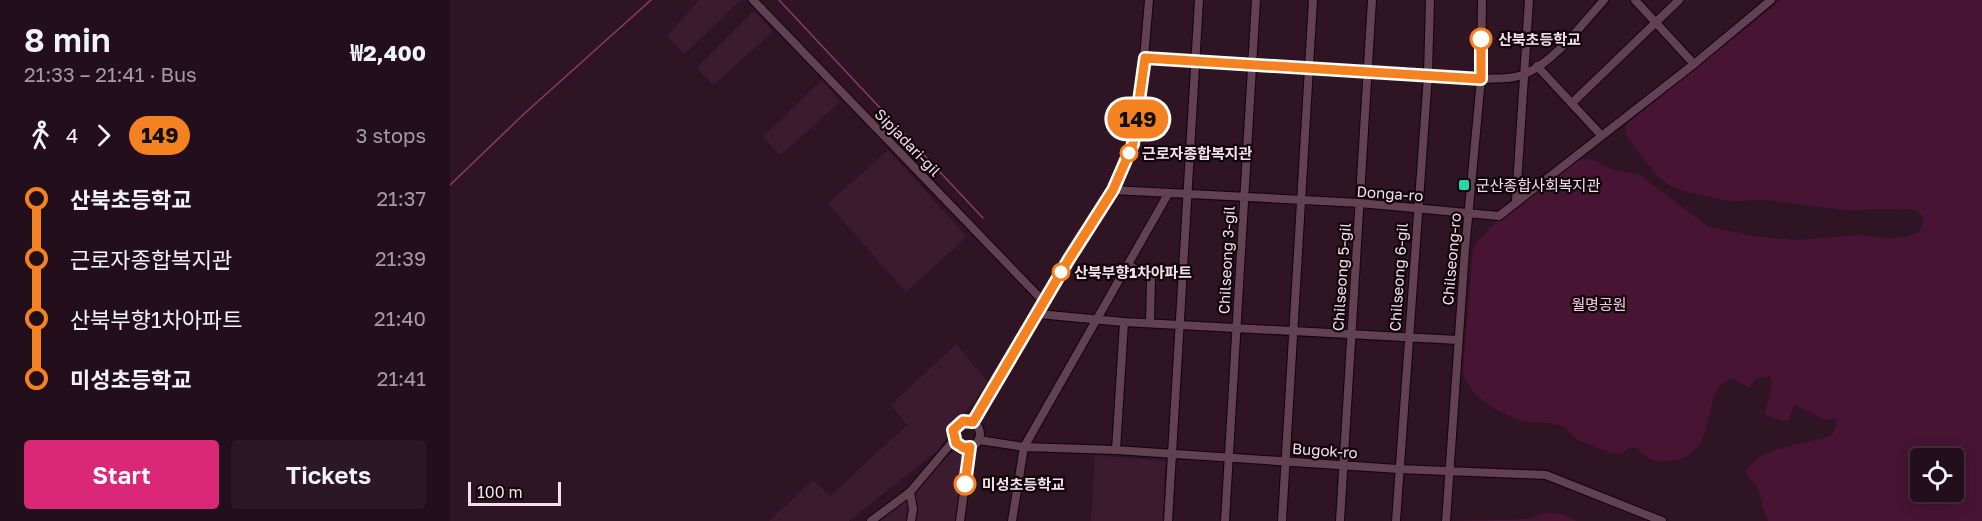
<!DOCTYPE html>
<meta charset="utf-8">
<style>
:root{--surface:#230f1b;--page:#2b1824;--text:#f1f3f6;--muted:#a39ca3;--line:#402f3a;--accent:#db2777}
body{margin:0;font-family:"Golos Text","Noto Sans KR",sans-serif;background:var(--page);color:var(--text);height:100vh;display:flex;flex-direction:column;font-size:22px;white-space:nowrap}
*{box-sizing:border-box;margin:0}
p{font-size:20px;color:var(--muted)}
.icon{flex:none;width:33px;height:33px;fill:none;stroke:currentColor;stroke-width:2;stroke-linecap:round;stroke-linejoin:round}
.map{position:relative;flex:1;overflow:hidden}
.details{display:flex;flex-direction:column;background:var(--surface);width:450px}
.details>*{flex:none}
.badge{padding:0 12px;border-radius:20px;font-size:21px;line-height:39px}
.buttons{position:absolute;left:1460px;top:448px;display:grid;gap:12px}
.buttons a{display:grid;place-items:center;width:54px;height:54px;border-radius:6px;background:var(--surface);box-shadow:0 3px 15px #0003,0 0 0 2px var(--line);font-size:30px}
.scale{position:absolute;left:18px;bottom:15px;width:93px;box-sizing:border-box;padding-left:6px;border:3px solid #f4e0ea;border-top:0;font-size:16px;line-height:21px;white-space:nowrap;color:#f4e0ea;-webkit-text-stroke:4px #10050b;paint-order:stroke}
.map>.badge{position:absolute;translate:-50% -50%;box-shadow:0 0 0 3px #fff}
.legs{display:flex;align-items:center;gap:9px;height:66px;padding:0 24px;font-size:20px}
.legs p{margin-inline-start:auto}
.summary{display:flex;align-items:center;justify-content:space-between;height:102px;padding:0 24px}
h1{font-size:33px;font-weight:600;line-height:45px}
.button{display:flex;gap:12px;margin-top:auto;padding:12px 24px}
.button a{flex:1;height:69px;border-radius:6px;background:var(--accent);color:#fff;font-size:24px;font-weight:600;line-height:69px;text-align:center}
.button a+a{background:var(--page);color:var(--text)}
ul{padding:0 24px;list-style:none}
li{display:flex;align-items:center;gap:21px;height:60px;font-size:22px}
li i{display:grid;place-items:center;width:9px;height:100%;margin:0 8px;background:currentColor}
li i::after{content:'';width:15px;height:15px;margin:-8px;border:4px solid;border-radius:50%;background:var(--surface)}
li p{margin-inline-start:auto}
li:first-child i{background:linear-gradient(#0000 50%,currentColor 0)}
li:last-child i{background:linear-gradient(currentColor 50%,#0000 0)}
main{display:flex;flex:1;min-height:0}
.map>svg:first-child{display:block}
.built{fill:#3c1b2e}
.green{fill:#481434;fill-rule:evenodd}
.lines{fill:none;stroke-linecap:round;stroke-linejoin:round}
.stream{stroke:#8c3a6b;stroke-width:1.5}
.minor-casing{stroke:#16010d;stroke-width:10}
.minor{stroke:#614152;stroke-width:8}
.line-1-casing{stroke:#fff;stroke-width:14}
.line-1{stroke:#f58220;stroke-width:9}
.stop-1-dot{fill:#fff;stroke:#f58220;stroke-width:3}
.poi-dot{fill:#24d5ae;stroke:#10050b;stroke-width:2}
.labels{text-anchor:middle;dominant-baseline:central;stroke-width:4.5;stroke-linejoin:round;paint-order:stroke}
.stop-label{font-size:15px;font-weight:bold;fill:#f4e0ea;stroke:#10050b;text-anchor:start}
.street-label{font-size:15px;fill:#f4e0ea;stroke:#10050b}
.poi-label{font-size:15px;fill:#f4e0ea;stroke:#10050b;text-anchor:start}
.park-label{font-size:15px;fill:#f6c7df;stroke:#10050b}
</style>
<main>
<section class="details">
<div class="summary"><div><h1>8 min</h1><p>21:33 – 21:41 · Bus</p></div><b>₩2,400</b></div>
<div class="legs"><svg class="icon" aria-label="walk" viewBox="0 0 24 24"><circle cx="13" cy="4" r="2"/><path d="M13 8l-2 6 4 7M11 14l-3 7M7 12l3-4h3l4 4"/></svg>4<svg class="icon" aria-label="forward" viewBox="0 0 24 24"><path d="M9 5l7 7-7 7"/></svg><b class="badge" style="background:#f58220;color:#111">149</b><p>3 stops</p></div>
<ul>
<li><i style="color:#f58220"></i><b>산북초등학교</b><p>21:37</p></li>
<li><i style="color:#f58220"></i><span>근로자종합복지관</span><p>21:39</p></li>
<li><i style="color:#f58220"></i><span>산북부향1차아파트</span><p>21:40</p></li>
<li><i style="color:#f58220"></i><b>미성초등학교</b><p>21:41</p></li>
</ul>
<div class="button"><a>Start</a><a>Tickets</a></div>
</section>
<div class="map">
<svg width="1532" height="521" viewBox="0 0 1532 521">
<rect width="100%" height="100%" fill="#2f1424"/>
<path class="built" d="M249,0H291L234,54L217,36Z
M304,11L323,31L264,85L247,68Z
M372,80L390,102L331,155L313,137Z
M438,150L517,237L456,292L378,204Z
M506,344L538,382L487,451L399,521H319L363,480L380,496L457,425L441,405Z
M509,449L516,451L507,521H430L502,452Z
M645,455L715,461L713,521H641Z"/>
<path class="green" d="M1331,0H1532V521H1318C1311,509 1312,496 1307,487C1304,481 1298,479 1296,471C1314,443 1355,447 1382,435L1387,422L1385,417L1376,420L1344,404L1339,420L1333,421L1315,415C1316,402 1325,388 1320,376L1305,379L1300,388L1282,379C1246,388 1275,455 1219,461C1204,463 1197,459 1187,448H1179L1171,454C1161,454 1132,443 1124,437C1121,434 1119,429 1114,427C1101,420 1087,425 1073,421C1050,415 1017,395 1013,371L1023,250C1034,225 1097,182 1120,163L1134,159L1144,160L1163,170L1190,175L1257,226L1303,236L1346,240L1407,235L1434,238L1456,237L1469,232L1474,219L1471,214L1462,209L1396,210L1317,200L1279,201L1234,191L1219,185L1207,176L1175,134L1177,124ZM1470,459H1503V492H1470Z
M1093,513L1113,514L1126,521H1003L1081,519Z"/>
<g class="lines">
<path class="stream" d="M329,0L533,218
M0,185L75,113L201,0"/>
<g class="minor-casing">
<path id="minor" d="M303,0L594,302
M1185,0L1244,64
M695,58L1031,79C1045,78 1063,80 1077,73C1107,59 1132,24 1154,0
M1087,66L1151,135
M1122,103L1229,0
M663,190L910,203L1049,216L1244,64L1321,0
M1066,200L1079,0
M679,265L701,279L700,322
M588,314L674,322L1008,340
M502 434a14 14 0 1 1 28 0a14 14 0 1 1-28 0Z
M523,422L663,190L683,144L689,116L699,0
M529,440L574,447L666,450L948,469L1096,475L1212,521
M666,450L674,322
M460,492L463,509L461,521
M421,521L460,492L504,440
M510,521L520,447
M562,521L574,447L718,194
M718,521L749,0
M775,521L806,0
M832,521L863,0
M890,521L922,0
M946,521L978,75L980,0
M996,521L1015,250L1031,79L1032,0"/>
</g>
<use href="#minor" class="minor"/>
</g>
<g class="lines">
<g class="line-1-casing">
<path id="line-1" d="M515,484L520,447L514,448L506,443L503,430L513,421L523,422L619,259L663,190L683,144L695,58L1031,79V39"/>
</g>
<use href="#line-1" class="line-1"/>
</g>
<g class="stop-1-dot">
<circle cx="1031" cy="39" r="10"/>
<circle cx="679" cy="153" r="8"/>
<circle cx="611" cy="272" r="8"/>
<circle cx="515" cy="484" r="10"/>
</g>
<rect class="poi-dot" x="1008" y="179" width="12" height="12" rx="3"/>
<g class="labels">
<g class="stop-label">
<text x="1048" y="39">산북초등학교</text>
<text x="692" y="153">근로자종합복지관</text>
<text x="624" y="272">산북부향1차아파트</text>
<text x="532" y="484">미성초등학교</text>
</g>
<g class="street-label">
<text transform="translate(458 142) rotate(46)">Sipjadari-gil</text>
<text transform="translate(940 193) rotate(4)">Donga-ro</text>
<text transform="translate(1001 259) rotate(-85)">Chilseong-ro</text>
<text transform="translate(776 260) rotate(-87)">Chilseong 3-gil</text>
<text transform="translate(891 277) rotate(-86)">Chilseong 5-gil</text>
<text transform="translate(948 277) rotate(-86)">Chilseong 6-gil</text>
<text transform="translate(875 450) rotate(4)">Bugok-ro</text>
</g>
<g class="poi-label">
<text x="1026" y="185">군산종합사회복지관</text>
</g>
<g class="park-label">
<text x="1149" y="304">월명공원</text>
</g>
</g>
</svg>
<div class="buttons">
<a><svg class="icon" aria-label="locate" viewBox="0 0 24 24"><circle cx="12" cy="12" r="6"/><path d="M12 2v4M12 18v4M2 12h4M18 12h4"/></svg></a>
</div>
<div class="scale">100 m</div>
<b class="badge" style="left:688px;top:119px;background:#f58220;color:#111">149</b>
</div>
</main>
